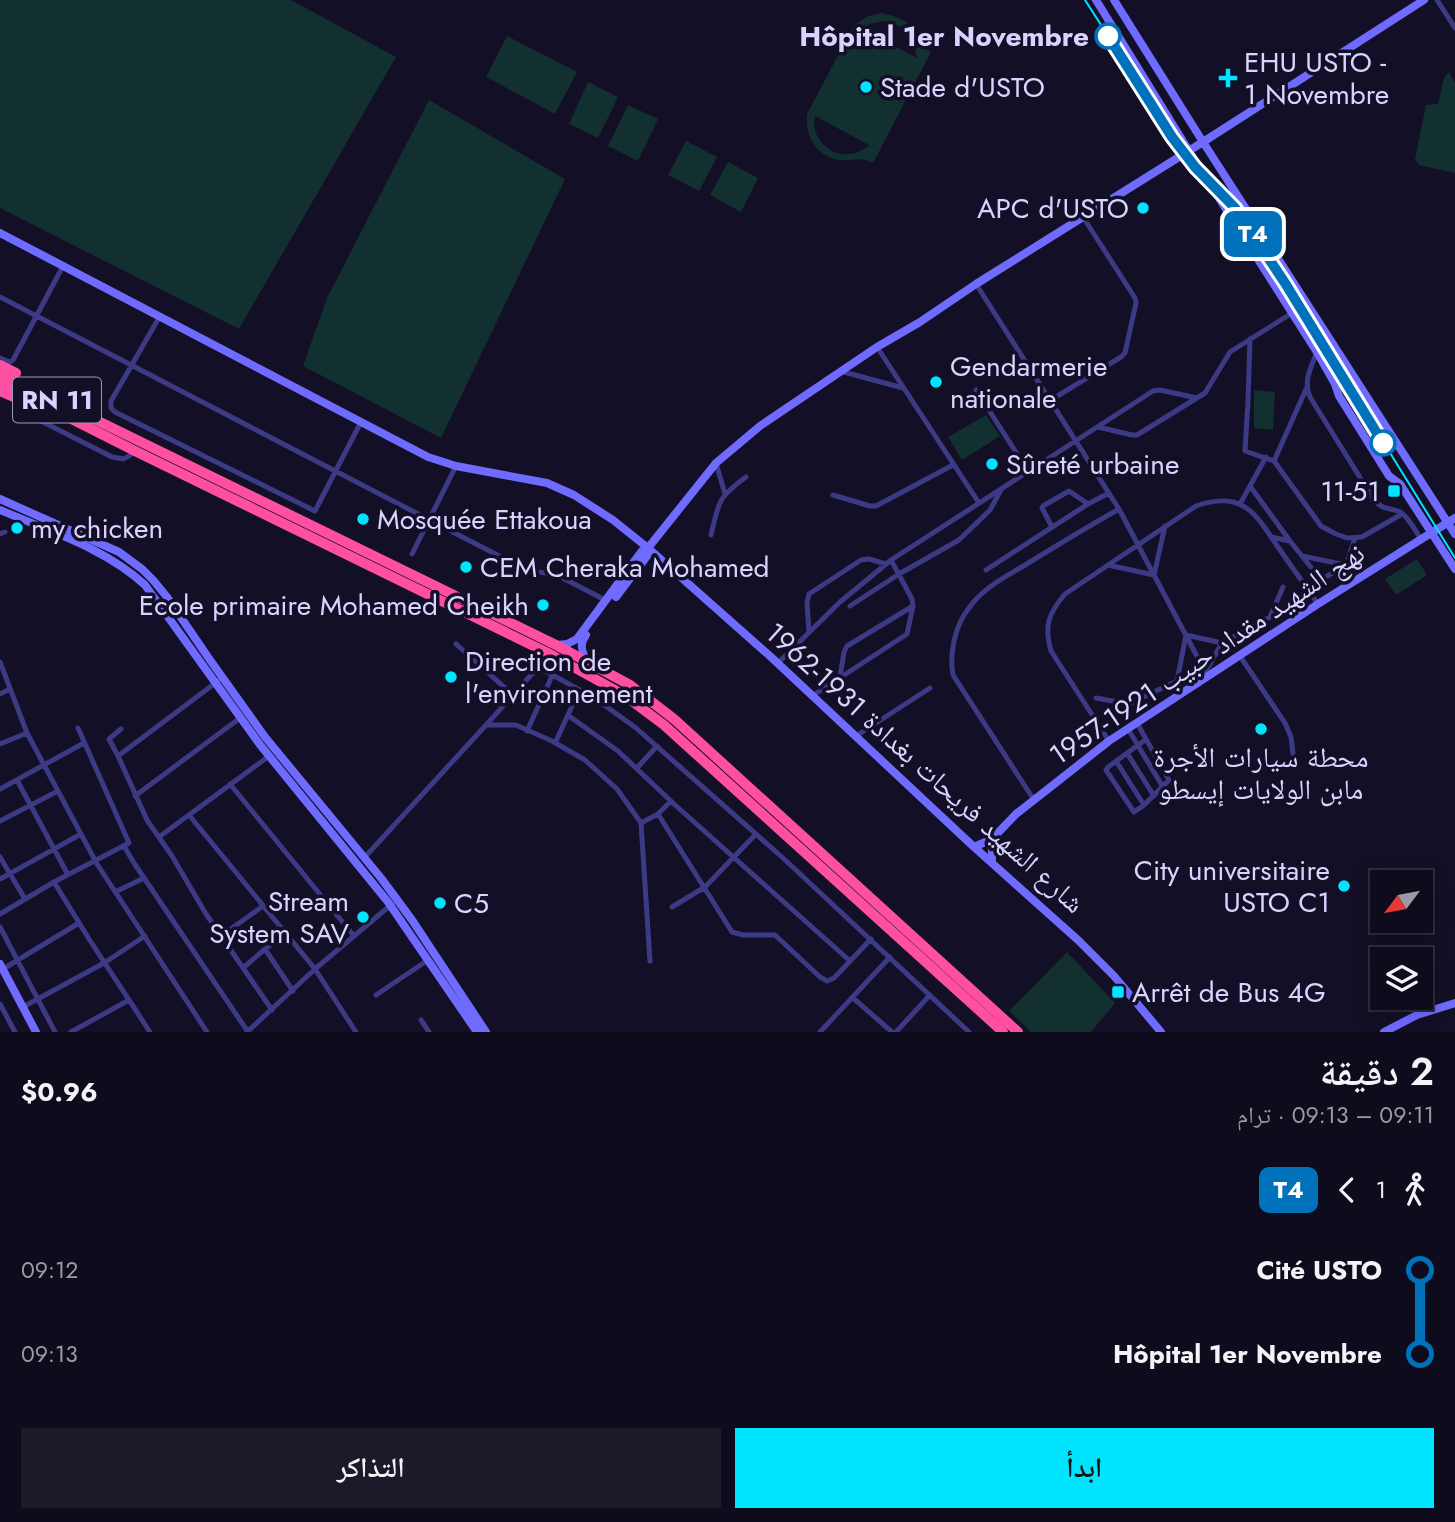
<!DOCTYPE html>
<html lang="ar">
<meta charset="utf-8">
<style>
:root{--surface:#0e0b1c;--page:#1c1929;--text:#f1f3f6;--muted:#9b9ba3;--line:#2e2b3b;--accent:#00e5ff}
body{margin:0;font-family:Jost,"Noto Naskh Arabic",sans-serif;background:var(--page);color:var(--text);direction:rtl;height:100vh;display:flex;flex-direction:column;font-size:26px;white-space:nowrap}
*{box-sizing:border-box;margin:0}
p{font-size:23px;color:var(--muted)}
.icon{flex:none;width:38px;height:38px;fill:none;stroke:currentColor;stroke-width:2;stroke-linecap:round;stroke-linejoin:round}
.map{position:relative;height:1032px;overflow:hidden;direction:ltr}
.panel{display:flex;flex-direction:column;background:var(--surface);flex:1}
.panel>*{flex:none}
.badge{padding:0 14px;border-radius:10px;font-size:24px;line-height:46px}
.needle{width:46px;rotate:238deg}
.tools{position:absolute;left:1370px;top:870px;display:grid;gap:14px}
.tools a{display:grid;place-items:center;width:63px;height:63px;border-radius:0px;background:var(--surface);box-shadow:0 4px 18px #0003,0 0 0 2px var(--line);font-size:35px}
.map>.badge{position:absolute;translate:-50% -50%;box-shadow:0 0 0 4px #fff}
.legs{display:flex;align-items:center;gap:10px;height:77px;padding:0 21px;font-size:23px}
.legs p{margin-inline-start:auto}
.headline{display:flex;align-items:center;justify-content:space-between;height:119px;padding:0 21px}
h1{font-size:38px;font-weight:600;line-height:52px}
.primary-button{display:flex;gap:14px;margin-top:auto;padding:14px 21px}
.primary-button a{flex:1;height:80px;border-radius:0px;background:var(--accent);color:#111;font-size:28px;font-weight:600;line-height:80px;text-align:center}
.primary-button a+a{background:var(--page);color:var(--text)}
ul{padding:0 21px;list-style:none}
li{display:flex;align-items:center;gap:24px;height:84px;font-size:26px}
li i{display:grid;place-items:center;width:10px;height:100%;margin:0 9px;background:currentColor}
li i::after{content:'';width:18px;height:18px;margin:-9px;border:5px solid;border-radius:50%;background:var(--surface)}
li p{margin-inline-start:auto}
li:first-child i{background:linear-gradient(#0000 50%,currentColor 0)}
li:last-child i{background:linear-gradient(currentColor 50%,#0000 0)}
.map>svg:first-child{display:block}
.green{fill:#12302f;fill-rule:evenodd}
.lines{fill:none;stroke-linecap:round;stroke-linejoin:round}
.street{stroke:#3d3a85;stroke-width:5}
.secondary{stroke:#6f6bff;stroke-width:8}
.highway{stroke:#ff4fa3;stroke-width:10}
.tram{stroke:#00e5ff;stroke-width:2}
.line-1-casing{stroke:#fff;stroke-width:16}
.line-1{stroke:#0072bc;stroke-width:10}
.stop-1-dot{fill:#fff;stroke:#0072bc;stroke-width:3.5}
.poi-dot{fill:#00e5ff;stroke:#130f26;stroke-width:2.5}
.labels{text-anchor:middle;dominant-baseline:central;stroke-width:7;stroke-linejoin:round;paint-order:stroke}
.shield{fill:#130f26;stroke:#9e99be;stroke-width:2}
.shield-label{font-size:26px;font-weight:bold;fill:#d9d4ff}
.stop-label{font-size:28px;font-weight:bold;fill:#d9d4ff;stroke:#130f26;text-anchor:end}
.poi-label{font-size:28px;fill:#d9d4ff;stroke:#130f26;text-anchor:start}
.street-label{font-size:28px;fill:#d9d4ff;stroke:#130f26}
</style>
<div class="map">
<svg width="1455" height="1032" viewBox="0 0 1455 1032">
<rect width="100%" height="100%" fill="#130f26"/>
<path class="green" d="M0,0H291L396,57L239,329L0,208Z
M882,13C904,18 915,24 923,47L931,52L873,163C860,156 853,161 840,160C816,157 805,136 807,114L854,25L868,16ZM885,21C909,27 912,36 917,58L863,29L870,24ZM815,116L869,145V146C862,151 851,156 842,154C823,151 811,133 815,116Z
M507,36L577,72L555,114L486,77Z
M1449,72L1455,82V173L1419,165L1415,159L1426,105L1438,104L1444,78Z
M588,82L618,97L598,138L569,124Z
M429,100L565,179L441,438L303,366L327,298Z
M628,105L658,119L638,161L608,146Z
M686,141L717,157L699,191L668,175Z
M728,162L758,178L741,212L710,195Z
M1254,390L1275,392L1273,430L1254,428Z
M986,415L1000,436L962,460L948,437Z
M1417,559L1427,575L1396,595L1385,579Z
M1067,952L1115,1003L1091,1032H1031L1009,1011Z"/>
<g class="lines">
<path class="street" d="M1437,0L1455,28
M976,284L1119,509L1208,677
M0,297L528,571L555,574L607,601
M160,316L111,401V408L115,412L315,511L361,422
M1250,339L1248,401L1245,451L1274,461
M877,347L979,503
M1317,352C1311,367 1303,381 1310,397L1374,500C1385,512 1388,506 1400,512C1409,517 1415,531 1421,539
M0,358L10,362L13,360L63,266
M840,371L903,388
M1307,387L1274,461L1321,526L1336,534L1347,538L1362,537L1402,514
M976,390L1028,471
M1051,400L1121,357L1125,353L1136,303L1135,298L1083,217
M34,406L35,414L41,421L112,457L124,459L135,452
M1098,427L1132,435H1137L1205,393L1230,352L1292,313
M716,463L725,494
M1250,486L1290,541
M833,495L870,506H876L953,465
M1240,504L1266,457
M1052,527L1042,508L1043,506L1069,491L1088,504
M0,534L5,532
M711,535C719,502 717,498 746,477
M1271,537L1290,541L1318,576L1324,578L1346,565L1355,538
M412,554L456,466
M1302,556L1346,565
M1108,565L1154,575L1165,526
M986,570L1088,504L1109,493
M850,606L899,574L959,540L990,510L1001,490
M809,632L807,602L809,594L861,560L869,559L886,564
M456,644L513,695
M550,654L486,725H516L552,741L585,760L617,789L641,823L650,961
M1240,656L1285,723L1291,737L1293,754
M0,662L27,733L97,864L207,1032
M777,664L840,602L891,560L1153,391L1160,390L1197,398
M538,667L596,699L636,728L783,858L969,1032
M840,677L844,652L847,646L913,606
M1177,681H1184L1206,671L1222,643L1270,617L1283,587
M0,694L10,689
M812,696L907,634L913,606L912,599L891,560
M1096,698L1129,704L1177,681L1186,635L1222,643
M569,716L618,751L674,804L850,961
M1137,723L1169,780L1144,805L1134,812L1106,770L1108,767L1145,740
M121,729L109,739L118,756L147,820L172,856L206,914L272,1010
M1128,729L1163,787
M527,731L552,676
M856,736L930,688
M1109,741L1051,651C1044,626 1048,614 1065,594L1196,506C1210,501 1229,498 1243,506C1258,514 1268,533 1278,547C1291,566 1305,585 1318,604
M555,743L579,691
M0,744L27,733
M1127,753L1154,796
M118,756L222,678
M1116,761L1144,805
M637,768L657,746
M17,780L68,875
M230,784L354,936
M0,789L84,743
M135,796L240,718
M1034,800L953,675C949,654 955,625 969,608C983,587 1009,575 1030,562C1059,544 1089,526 1119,509
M658,814L732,932L743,935H775L820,977L827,981L834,978L871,939
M189,815L315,969L356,1032
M0,821L58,791
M641,823L658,814L671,801
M159,837L269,756
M124,846L134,863L248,1032
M0,857L25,899
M364,858L486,725
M0,879L81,834
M54,882L89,939L150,1032
M115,892L144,878
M672,907L705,887L756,834
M0,914L54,882L129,843L78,728
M0,927L55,1032
M221,936L263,906
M265,949L293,991
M243,968L265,949L286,934
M3,969L79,923
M376,995L428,960
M853,998L892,1032
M0,1004L15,1032
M23,1007L104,963L145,936
M421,1020L429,1032
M71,1032L129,1000
M247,1032L315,969L392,904
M820,1032L890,957
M896,1032L930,995"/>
<path class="secondary" d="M1096,0L1189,151L1317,352L1335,384L1339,396L1389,476L1400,484L1455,569
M1114,0L1203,142L1455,534
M0,233L428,457L456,466L547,483L574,495L613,520L648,548L771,657L974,847L1078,940L1114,976L1161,1032
M0,499L119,552L142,569L153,580L167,597L210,660L265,737L381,878L412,920L486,1032
M0,510C49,531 105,548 145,585L261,746L388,902L477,1032
M616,597L647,556L648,548
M557,645L567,644L577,639L642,551L648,548L716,463L760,426L877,347L920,322L976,284L1203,142L1424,0
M586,660C582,651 579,644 586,635
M992,839V862
M974,847L992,839L1016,814L1109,741L1318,604L1455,518
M0,964L36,1032
M1384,1032L1417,1015L1455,1003"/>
<path class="highway" d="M0,365L16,373
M0,373L556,645L630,685L674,719L1018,1032
M0,383L135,451L550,654L624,695L664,725L1003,1032
M0,391L32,405"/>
<path class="tram" d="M1085,0L1173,137L1195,167L1235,208L1285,283L1455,558"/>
</g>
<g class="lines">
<g class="line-1-casing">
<path id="line-1" d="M1108,36L1172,137L1195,167L1235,208L1285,283L1383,443"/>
</g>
<use href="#line-1" class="line-1"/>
</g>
<g class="stop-1-dot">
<circle cx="1108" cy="36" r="12"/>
<circle cx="1383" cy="443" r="12"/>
</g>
<g class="poi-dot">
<path d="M1224.5 67.5h7v7h7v7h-7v7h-7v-7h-7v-7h7z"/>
<circle cx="866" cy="87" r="7"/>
<circle cx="1143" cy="208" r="7"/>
<circle cx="936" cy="382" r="7"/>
<circle cx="992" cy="464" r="7"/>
<rect x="1387" y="484" width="14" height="14" rx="3.5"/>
<circle cx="363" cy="519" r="7"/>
<circle cx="17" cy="528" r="7"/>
<circle cx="466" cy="567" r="7"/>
<circle cx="543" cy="605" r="7"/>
<circle cx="451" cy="677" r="7"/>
<circle cx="1261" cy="729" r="7"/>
<circle cx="1344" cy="886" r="7"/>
<circle cx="440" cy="903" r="7"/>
<circle cx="363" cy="917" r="7"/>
<rect x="1111" y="985" width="14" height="14" rx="3.5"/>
</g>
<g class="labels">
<rect class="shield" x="13" y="377.5" width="88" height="45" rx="5"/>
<g class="shield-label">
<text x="57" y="400">RN 11</text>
</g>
<g class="stop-label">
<text x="1089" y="36">Hôpital 1er Novembre</text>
</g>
<g class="poi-label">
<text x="1244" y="62">EHU USTO -<tspan x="1244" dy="32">1 Novembre</tspan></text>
<text x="880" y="87">Stade d'USTO</text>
<text x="1129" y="208" text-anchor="end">APC d'USTO</text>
<text x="950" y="366">Gendarmerie<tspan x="950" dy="32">nationale</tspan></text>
<text x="1006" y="464">Sûreté urbaine</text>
<text x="1380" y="491" text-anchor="end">11-51</text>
<text x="377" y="519">Mosquée Ettakoua</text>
<text x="31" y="528">my chicken</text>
<text x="480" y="567">CEM Cheraka Mohamed</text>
<text x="529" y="605" text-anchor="end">Ecole primaire Mohamed Cheikh</text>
<text x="465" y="661">Direction de<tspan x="465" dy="32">l'environnement</tspan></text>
<text x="1261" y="757" text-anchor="middle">محطة سيارات الأجرة<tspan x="1261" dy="32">مابن الولايات إيسطو</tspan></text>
<text x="1330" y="870" text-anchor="end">City universitaire<tspan x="1330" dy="32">USTO C1</tspan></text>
<text x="349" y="901" text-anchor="end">Stream<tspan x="349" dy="32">System SAV</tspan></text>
<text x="454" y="903">C5</text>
<text x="1132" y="992">Arrêt de Bus 4G</text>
</g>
<g class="street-label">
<text transform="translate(1207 654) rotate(-34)">نهج الشهيد مقداد حبيب 1921-1957</text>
<text transform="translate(925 768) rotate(42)">شارع الشهيد فريحات بغدادة 1931-1962</text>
</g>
</g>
</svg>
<div class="tools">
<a><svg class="needle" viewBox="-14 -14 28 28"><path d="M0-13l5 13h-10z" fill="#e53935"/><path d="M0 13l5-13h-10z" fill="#9b9ba3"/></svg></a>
<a><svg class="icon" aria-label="layers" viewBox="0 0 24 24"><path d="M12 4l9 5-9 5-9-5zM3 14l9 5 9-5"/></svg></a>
</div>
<b class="badge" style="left:1253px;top:234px;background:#0072bc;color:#fff">T4</b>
</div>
<section class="panel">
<div class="headline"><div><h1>2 دقيقة</h1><p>09:11 – 09:13 · ترام</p></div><b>$0.96</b></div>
<div class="legs"><svg class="icon" aria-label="walk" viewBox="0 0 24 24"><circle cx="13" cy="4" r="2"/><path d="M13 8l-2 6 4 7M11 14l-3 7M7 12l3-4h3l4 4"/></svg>1<svg class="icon" aria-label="back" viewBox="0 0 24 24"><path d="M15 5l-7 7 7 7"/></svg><b class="badge" style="background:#0072bc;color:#fff">T4</b></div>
<ul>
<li><i style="color:#0072bc"></i><b>Cité USTO</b><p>09:12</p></li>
<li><i style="color:#0072bc"></i><b>Hôpital 1er Novembre</b><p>09:13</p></li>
</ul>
<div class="primary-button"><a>ابدأ</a><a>التذاكر</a></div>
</section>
